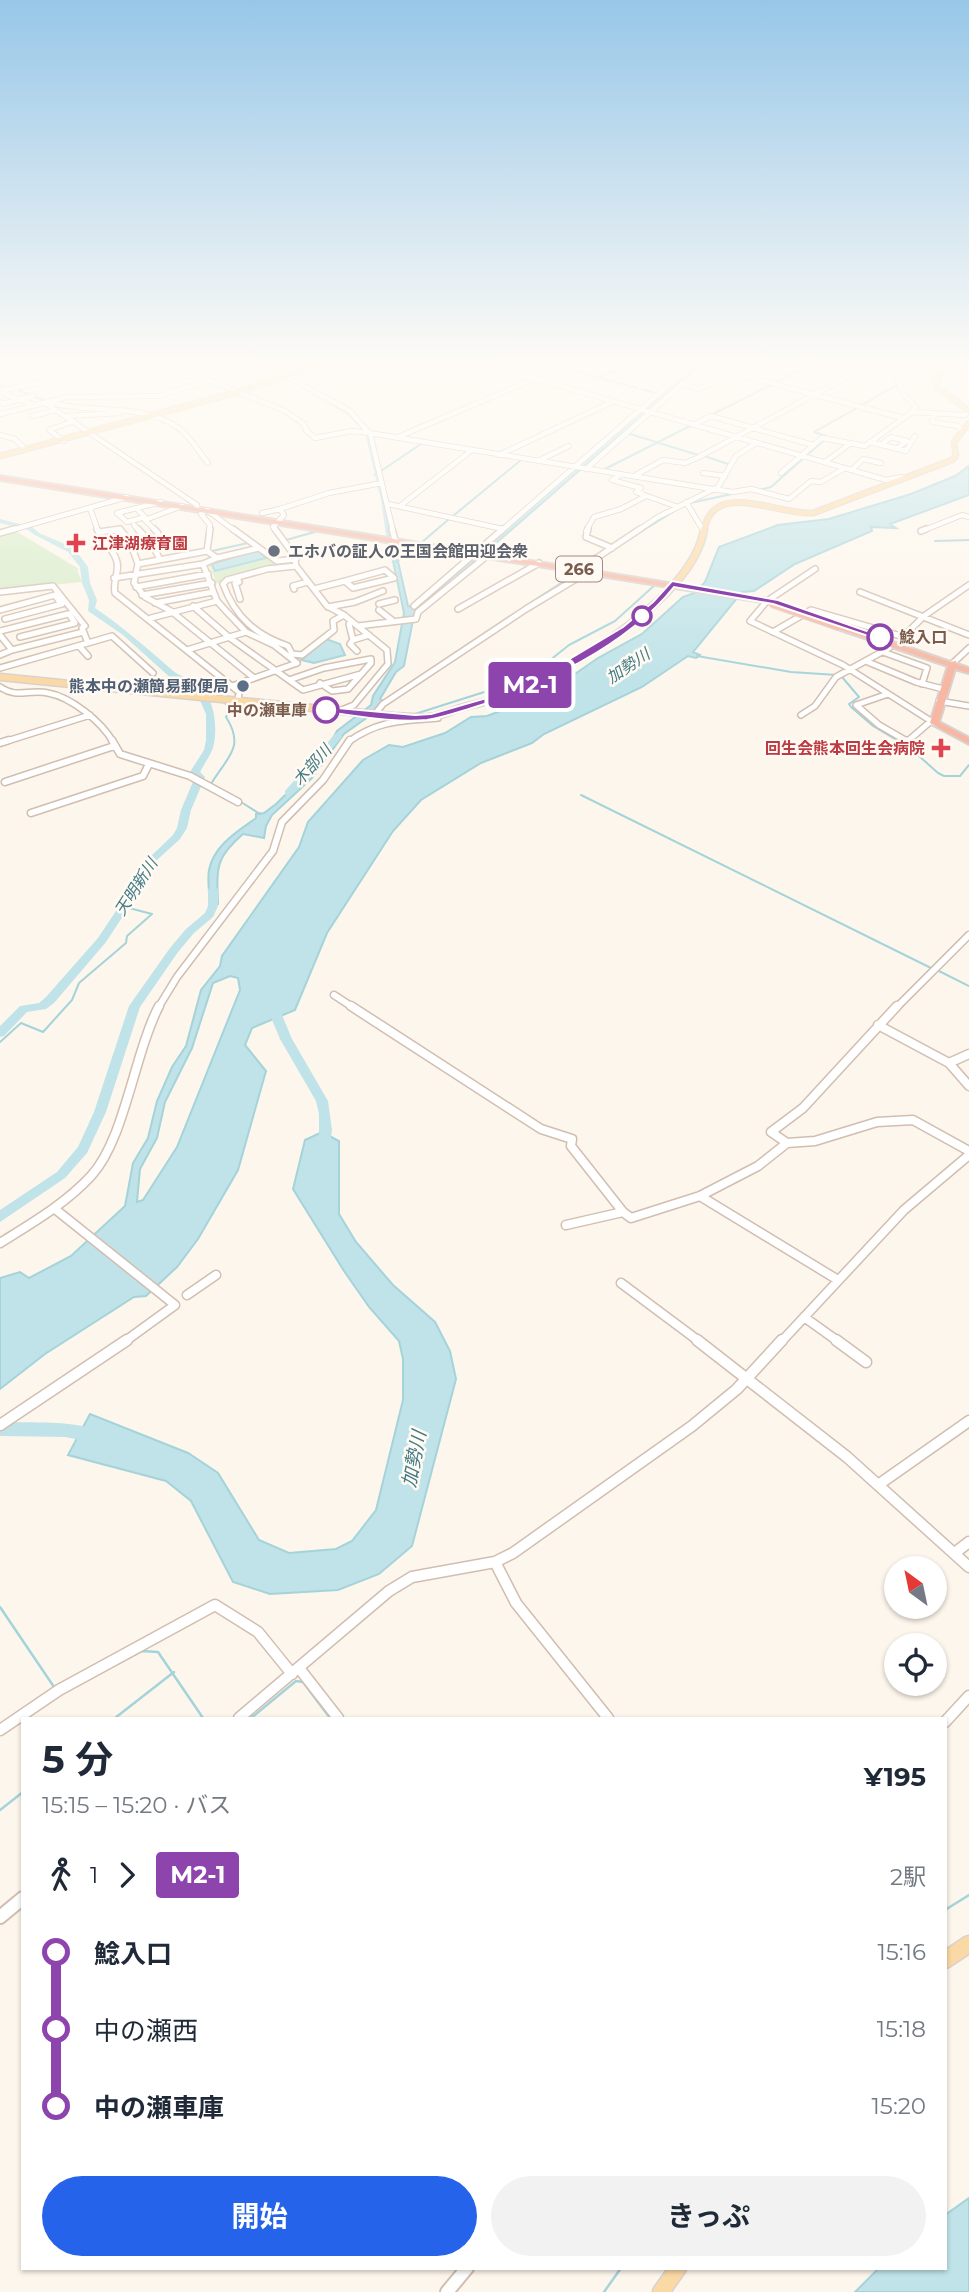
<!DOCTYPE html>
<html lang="ja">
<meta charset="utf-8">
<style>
:root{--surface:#fff;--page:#f2f2f3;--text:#1f2937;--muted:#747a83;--accent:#2563eb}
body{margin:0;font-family:Montserrat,"Noto Sans JP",sans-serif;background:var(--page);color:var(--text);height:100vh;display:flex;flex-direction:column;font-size:26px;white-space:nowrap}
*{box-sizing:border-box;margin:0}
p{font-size:23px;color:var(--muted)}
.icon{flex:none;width:38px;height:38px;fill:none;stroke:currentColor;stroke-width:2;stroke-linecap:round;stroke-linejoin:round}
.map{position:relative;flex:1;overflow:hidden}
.details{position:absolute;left:21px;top:1717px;width:926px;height:553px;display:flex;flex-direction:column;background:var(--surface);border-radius:0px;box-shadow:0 2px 5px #0004}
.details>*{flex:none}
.badge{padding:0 14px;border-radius:5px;font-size:24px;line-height:46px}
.needle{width:46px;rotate:327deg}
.tools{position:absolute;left:884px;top:1556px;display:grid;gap:14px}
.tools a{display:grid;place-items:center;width:63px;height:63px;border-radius:50%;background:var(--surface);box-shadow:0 2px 5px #0004;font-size:35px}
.map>.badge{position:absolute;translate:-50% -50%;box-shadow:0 0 0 4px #fff}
.legs{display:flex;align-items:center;gap:10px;height:77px;padding:0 21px;font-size:23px}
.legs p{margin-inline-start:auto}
.head{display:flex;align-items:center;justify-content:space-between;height:119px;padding:0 21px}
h1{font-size:38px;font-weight:700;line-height:52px}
.action{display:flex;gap:14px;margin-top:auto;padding:14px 21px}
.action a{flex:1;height:80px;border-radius:42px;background:var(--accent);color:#fff;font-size:28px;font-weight:700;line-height:80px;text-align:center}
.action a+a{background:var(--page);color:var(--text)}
ul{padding:0 21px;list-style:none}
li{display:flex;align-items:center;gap:24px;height:77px;font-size:26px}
li i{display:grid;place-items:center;width:10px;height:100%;margin:0 9px;background:currentColor}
li i::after{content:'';width:18px;height:18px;margin:-9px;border:5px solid;border-radius:50%;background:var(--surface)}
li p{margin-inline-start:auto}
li:first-child i{background:linear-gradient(#0000 50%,currentColor 0)}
li:last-child i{background:linear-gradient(currentColor 50%,#0000 0)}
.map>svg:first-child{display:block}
.green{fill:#d8ecc9}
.water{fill:#bfe3e8;stroke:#a5d3da;stroke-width:2;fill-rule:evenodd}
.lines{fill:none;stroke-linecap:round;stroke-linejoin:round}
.stream-far1{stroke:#a5d3da;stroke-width:2}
.stream{stroke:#a5d3da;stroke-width:2.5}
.river{fill:#bfe3e8;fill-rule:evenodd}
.minor-far5-casing{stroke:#d1beb0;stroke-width:6}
.minor-far4-casing{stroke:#d1beb0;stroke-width:8}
.minor-far3-casing{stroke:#d1beb0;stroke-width:9}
.minor-far2-casing{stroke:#d1beb0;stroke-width:11}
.minor-far1-casing{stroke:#d1beb0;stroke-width:13}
.minor-casing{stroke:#d1beb0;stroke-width:16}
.major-far2-casing{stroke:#dad1cd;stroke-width:7}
.major-far1-casing{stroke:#dad1cd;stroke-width:9}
.major-casing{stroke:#dad1cd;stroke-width:19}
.highway-casing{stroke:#dad1cd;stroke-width:4}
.minor-far5{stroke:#fff;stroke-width:4.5}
.minor-far4{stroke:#fff;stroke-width:5}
.minor-far3{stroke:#fff;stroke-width:6}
.minor-far2{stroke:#fff;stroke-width:8}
.minor-far1{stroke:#fff;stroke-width:10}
.minor{stroke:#fff;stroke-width:12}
.major-far2{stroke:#fbd9a5;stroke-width:5}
.major-far1{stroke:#fbd9a5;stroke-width:6}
.major{stroke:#fbd9a5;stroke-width:16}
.highway{fill:#f7b7a3;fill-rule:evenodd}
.highway-bridge-casing{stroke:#dad1cd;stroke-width:10;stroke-linecap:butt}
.highway-bridge{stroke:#f7b7a3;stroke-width:8}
.line-1{fill:#8e44ad;stroke:#fff;stroke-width:2}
.health-dot{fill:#e0444e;stroke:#fffaf3;stroke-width:2.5}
.worship-dot{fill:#6b7280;stroke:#fffaf3;stroke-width:2.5}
.stop-1-dot{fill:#fff;stroke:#8e44ad;stroke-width:3.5}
.service-dot{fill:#5c6f8a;stroke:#fffaf3;stroke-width:2.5}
.labels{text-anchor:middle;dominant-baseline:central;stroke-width:5;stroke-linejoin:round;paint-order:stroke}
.far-health-label{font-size:16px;font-weight:bold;fill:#be3a42;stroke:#fffaf3;text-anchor:start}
.far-worship-label{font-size:16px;font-weight:bold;fill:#5b616d;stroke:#fffaf3;text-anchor:start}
.shield{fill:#fffaf3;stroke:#a28b7f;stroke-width:2}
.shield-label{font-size:16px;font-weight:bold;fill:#7a5c4d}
.far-stop-label{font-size:16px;font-weight:bold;fill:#7a5c4d;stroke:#fffaf3;text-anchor:start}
.far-water-label{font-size:16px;font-style:italic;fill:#437c86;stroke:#fffaf3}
.far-service-label{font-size:16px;font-weight:bold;fill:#4e5e75;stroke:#fffaf3;text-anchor:end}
.water-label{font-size:19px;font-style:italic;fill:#437c86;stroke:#fffaf3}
</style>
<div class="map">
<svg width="969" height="2292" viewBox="0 0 969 2292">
<rect width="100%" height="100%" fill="#fdf6ec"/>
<path class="green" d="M14,530L79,569L77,570L82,582L0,590V534Z
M269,558L294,560V565L268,567L223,580L217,584L209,565H212L214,572Z"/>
<path class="water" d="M698,362H704L441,591L413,620L404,666L396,672L380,699L384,702L375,712L344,734L312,778L272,815L266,826L264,838L243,834C214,859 217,869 218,904L209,903C210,892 207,881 209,870C214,845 237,832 256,818V814L264,813L276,804L321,760L337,731L371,705L373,696L395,662L404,613L389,542L394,543L408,606L415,607Z
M969,466V495L890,524L896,528L871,527L872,531L795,564L754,591L742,592L693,652L700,655L696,658L688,656L642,687L544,734L532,743L481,763L421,800L393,831L327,933L295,1010L252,1028L245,1045L266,1071L238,1170L198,1239L177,1267L146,1296L134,1297L45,1354L0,1389V1278L20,1272L29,1278L71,1256L125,1206L133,1163L148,1138L157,1101L172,1067L186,1046L201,990L220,966L222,956L299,847L308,822L363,760L389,745L403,747L445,733L471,717L487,716L546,694L598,658L642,634L683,597L695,593L705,582L719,547L778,525L829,519L911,494L955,476ZM230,976L238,978L240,990L177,1147L143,1200L137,1202L140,1169L157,1138L165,1102L192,1048L213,983Z
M257,550L266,558L215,571L212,564Z
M326,639L340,644L345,655L314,663L301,660Z
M322,1132L339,1141V1214L356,1242L393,1285L435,1322L450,1351L456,1379L412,1546L379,1574L338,1590L270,1594L233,1582L191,1501L166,1481L68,1455L90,1414L188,1453L218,1473L259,1540L289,1553L336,1549L352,1541L376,1510L403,1400V1359L399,1341L369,1307L344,1271L293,1189L305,1140Z
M969,2198V2292H855L879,2268H945V2215Z"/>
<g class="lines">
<path class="stream-far1" d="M544,362L560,367
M705,365L708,362
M703,366L730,373
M563,368L637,388
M601,377L635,362
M775,383L815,362
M0,385L9,388
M642,389L657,394
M18,390L45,401
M862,405L897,385
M60,407L75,409
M711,415L771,385
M630,434L698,455
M826,436L814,432L857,408
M704,456L728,464
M605,469L690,426
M375,475L421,444
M759,490L771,487L823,441
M690,503L732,494
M453,516L521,460
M639,533L673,512
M286,540L318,531
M935,541L969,540
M421,543L449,519
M212,551L248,543
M396,562L417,546
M530,603L578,572
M454,654L517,612
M697,656L791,672L837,675
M842,677L859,697L849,704L851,707L873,726L910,748L938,773L944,776H960L969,765
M359,695L369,683
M415,714L516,682L539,669L569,645L615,621L656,584
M211,784C226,758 246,748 226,717L230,709L224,702
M581,795L933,969
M241,802L260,814
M939,971L969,986
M0,1042L21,1023L43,1032L72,1000L79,983L126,943L127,936L152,914L125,907"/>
<path class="stream" d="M0,1607L54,1687
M59,1695L142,1651L158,1652L203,1718
M115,1718L174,1672
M251,1718L296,1681L303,1682L330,1718
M0,1810L23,1792
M945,1910L969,1895
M604,2292L621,2268"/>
<path class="river" d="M331,403H335L352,413L370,434L387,500L396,557L389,555L381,500L365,433L348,415L331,405Z
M0,519L32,527L39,533L74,548L88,567L90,583L97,600L95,608C123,627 147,648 172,670C180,677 192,679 200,686C215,700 218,729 213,748C210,756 204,764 200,772L205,777L191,810L187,828L180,839L157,860L154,869L106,942L54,1003L46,1009L27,1012L4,1036L0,1037V1026L20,1006L39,1003L46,997L98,938L144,869L150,857L173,835L177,828L181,810L195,777L190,772L204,750L206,740V714L197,694L192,688L173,680L123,635L88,611L89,600L82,583L80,567L68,552L35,535L28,530L0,523Z
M338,733L342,736L341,738L291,795H285V791L335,734Z
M213,886L218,889V906L213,917L194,933L178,952L140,1007L106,1112L87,1153L65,1178L0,1222V1210L57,1172L78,1147L94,1112L129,1006L170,948L186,929L205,913L208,906V889Z
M271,999L277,1003L292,1039L328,1101L332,1130L329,1152H321L319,1149V1114L316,1101L280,1039L265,1003Z
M0,1422C33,1423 70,1420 101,1431L103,1436L101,1441L96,1443L65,1437L0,1436Z"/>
<g class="minor-far5-casing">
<path id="minor-far5" d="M88,362L158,370L212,381L285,411L304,424L306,430L315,438L352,431L363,432L712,489L733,492L751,489L789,499L811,481L821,482L845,468
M260,362L350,411L369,433
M477,362L886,480L902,477
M904,362L945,366
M732,373L903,418
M0,391L42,382
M8,392L3,393L34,405
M0,402L3,404L33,396
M45,403L197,505V508
M52,403C93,414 144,402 180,429C191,438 199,452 208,463
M912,412L965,415L969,411
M0,414L67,397L158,396L208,381
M934,415L932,422L958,426L962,431
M32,416L56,410
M66,416L119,413
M693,425L711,416L813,445
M370,433L393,531
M0,435L15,439L26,450
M398,437L534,379
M64,441L49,430L74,421
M870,442L906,451L915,436
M881,445L891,437L907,441L896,449
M499,455L612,402
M538,461L569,446
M825,462L851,443
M586,469L682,384L699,389L753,362
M853,469L863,459L881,463
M703,473L725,476
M781,473L822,438L865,446L912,412L916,407L905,396L897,379L906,362
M620,475L612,480L641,488L636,492L678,507
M634,476L663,460L685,463L697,458L875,362
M686,502L703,530
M388,504L503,529
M400,506L472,450
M90,508L98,531
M137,509L145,517L127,522L117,513L161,502
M262,513L280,509
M134,525L139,531
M8,531L127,497
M108,531H121
M156,531L145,520L182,506
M209,531L210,525L201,514L207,510L235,531
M276,531L273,527L284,515L280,509L329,493L382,483
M501,531L695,362
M586,531L594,517L621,509L646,496
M637,531L658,517L718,487L736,456L756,443
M922,531L962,515L969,517"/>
</g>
<g class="minor-far4-casing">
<path id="minor-far4" d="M97,529C102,540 112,548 116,559C121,570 112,581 115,593L239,692L238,700
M120,529L130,542L138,564
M154,529L158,533L157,542L153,545L160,560
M233,529L277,561L296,559
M275,529L294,555L296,566L327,606L344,615L387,650L388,664L354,705L339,711
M392,529L395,540
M588,529L586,537L612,548
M921,531L926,529
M99,532L120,529
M0,533L14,529
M130,542L147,539L138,529
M207,551L210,529
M203,564L217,601L227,612L246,632L274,645L297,663
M296,566L267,569L227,580L223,584C235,617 256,635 288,646L292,654L302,655L334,630L333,621L344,615
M580,569L640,529
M815,569L767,601L750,621L843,665L934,723
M385,570L394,578L353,588L345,581Z
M114,578L203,564L217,558
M237,578L239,582L235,583L240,599
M136,587L208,574
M294,589L293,586L308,582
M314,589L345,581
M0,592L53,586L85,626L82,628L88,643L0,668
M860,592L969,635
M142,595L212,583
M155,603L213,592
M379,604L395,600
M193,606L230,638L303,690L361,674
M414,606L503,529
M328,607L355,602L383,591
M458,609L539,563
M0,610L55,595L59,601
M379,610L393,621
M151,618L217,601
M5,619L62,604
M352,622L349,624L353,640L369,635
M358,626L416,619L418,612L488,555
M0,631L68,614
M773,632L811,610L904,637
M0,635L12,650L0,655
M20,637L75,623L69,614
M902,638L924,616L969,585
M353,640L350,644L357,651
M88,643L112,636L153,673
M79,646L88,656
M12,650L83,632
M187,650L246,632
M883,652L927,668L922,684
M868,662L916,682L943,689
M953,663L969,648
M254,678L171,611L145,597L134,583L138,564L207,551L217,558L259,548
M289,680L324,668L371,659V663L348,689L332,691L320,683
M232,686L297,663
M0,687C17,699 29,689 48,693C71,697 102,722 113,742
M888,694L856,705L879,725L905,740H909L931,721
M939,701L969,706
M375,714L383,704L526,609L589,571
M801,715L815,706L836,677L889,648
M4,742L90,715
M348,742C379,720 401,721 438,718"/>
</g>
<g class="minor-far3-casing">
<path id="minor-far3" d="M112,740L120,754L190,776L238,802
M0,743L9,740
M5,782L114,746
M31,813L143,776L148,766
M334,995L354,1008
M158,1008L177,977L273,851L282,822L323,780L350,740
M896,1008L969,935"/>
</g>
<g class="minor-far2-casing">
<path id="minor-far2" d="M351,1006L541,1129L572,1139L571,1146L623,1212L631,1218L700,1196L758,1166L787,1143L815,1141L877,1122L913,1120L969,1151
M878,1025L949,1063L969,1086
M949,1063L969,1054
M787,1143L771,1132L803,1108L897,1006
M700,1196L838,1280
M55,1209L175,1305L124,1342
M566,1225L623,1212
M0,1243C32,1223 65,1204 91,1176C125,1139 134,1054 159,1006
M621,1283L700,1342
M187,1295L216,1275
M804,1317L839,1342
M781,1342L904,1210L969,1155"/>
</g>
<g class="minor-far1-casing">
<path id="minor-far1" d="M697,1340L847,1457L969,1567
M836,1340L866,1362
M0,1425L127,1340
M878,1485L969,1421
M956,1552L969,1542
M495,1562L516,1603L608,1718
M299,1668L338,1718
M239,1718L389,1591L412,1577L495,1562L513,1553L692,1426L737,1389L782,1340
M945,1722L969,1696
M0,1730L59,1690L215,1605L258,1632L292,1674"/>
</g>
<g class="minor-casing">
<path id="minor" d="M0,1917L23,1898
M447,2292L467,2268"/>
</g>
<g class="major-far2-casing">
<path id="major-far2" d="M945,362L936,382L937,387L969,411
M0,456L238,392L326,362
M704,531C712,478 780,516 813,513L952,460L956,456L954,442L969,423"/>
</g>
<g class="major-far1-casing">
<path id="major-far1" d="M0,677L393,716C405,716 418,718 430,717C440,716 451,711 461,708C478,703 496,700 512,693C571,669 694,596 704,529"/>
</g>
<g class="major-casing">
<path id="major" d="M945,1960L969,1944
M661,2292L678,2268"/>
</g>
<g class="highway-casing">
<path id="highway" d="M0,476L775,600L779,602L775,604L0,480Z
M835,624H841L950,662L956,661L957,664L969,668V673L955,669L939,722L969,738V744L930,723L948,666L835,628Z"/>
</g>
<use href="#minor-far5" class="minor-far5"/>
<use href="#minor-far4" class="minor-far4"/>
<use href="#minor-far3" class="minor-far3"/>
<use href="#minor-far2" class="minor-far2"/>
<use href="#minor-far1" class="minor-far1"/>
<use href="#minor" class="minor"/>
<use href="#major-far2" class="major-far2"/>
<use href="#major-far1" class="major-far1"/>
<use href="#major" class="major"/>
<use href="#highway" class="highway"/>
<g class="highway-bridge-casing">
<path id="highway-bridge" d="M772,603L838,626"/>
</g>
<use href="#highway-bridge" class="highway-bridge"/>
</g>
<linearGradient id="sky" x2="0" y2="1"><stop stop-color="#97c7e8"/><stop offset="0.53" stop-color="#fefbf6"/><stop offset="1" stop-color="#fefbf6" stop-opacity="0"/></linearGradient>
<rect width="969" height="683" fill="url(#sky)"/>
<path class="line-1" d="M672,581L778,600L884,637L877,639L773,604L674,587C628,645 540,688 469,709C456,713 441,718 427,720C395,723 358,716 326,712L321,710L326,707L415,715L431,714L507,692L534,680L623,627L653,602Z"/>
<g class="health-dot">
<path d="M72.5 532.5h7v7h7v7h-7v7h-7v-7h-7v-7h7z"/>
<path d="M937.5 737.5h7v7h7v7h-7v7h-7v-7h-7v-7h7z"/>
</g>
<circle class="worship-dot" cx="274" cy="551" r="7"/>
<g class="stop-1-dot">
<circle cx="642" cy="616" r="9"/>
<circle cx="880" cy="637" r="12"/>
<circle cx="326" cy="710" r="12"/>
</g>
<circle class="service-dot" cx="243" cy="686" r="7"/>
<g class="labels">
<g class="far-health-label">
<text x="92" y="543">江津湖療育園</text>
<text x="925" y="748" text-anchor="end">回生会熊本回生会病院</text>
</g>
<g class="far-worship-label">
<text x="288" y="551">エホバの証人の王国会館田迎会衆</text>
</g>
<rect class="shield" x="556" y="556.5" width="46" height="25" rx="5"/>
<g class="shield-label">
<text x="579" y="569">266</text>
</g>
<g class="far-stop-label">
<text x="899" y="637">鯰入口</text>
<text x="307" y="710" text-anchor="end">中の瀬車庫</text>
</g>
<g class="far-water-label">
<text transform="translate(628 666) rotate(-34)">加勢川</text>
<text transform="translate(312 765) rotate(-48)">木部川</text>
<text transform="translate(136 887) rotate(-57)">天明新川</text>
</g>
<g class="far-service-label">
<text x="229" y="686">熊本中の瀬簡易郵便局</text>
</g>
<g class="water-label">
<text transform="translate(414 1459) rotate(-79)">加勢川</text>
</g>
</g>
</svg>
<div class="tools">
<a><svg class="needle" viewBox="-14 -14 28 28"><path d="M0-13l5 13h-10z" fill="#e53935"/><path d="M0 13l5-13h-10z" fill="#747a83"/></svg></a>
<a><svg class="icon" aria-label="locate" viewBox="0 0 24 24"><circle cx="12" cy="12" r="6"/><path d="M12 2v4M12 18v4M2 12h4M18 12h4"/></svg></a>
</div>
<b class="badge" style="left:530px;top:685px;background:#8e44ad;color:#fff">M2-1</b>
<section class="details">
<div class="head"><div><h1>5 分</h1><p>15:15 – 15:20 · バス</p></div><b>¥195</b></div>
<div class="legs"><svg class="icon" aria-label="walk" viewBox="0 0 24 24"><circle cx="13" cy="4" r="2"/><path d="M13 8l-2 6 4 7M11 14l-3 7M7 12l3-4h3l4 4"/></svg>1<svg class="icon" aria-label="forward" viewBox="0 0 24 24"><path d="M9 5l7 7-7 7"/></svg><b class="badge" style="background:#8e44ad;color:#fff">M2-1</b><p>2駅</p></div>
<ul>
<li><i style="color:#8e44ad"></i><b>鯰入口</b><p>15:16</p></li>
<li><i style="color:#8e44ad"></i><span>中の瀬西</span><p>15:18</p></li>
<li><i style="color:#8e44ad"></i><b>中の瀬車庫</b><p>15:20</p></li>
</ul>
<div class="action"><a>開始</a><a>きっぷ</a></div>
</section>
</div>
